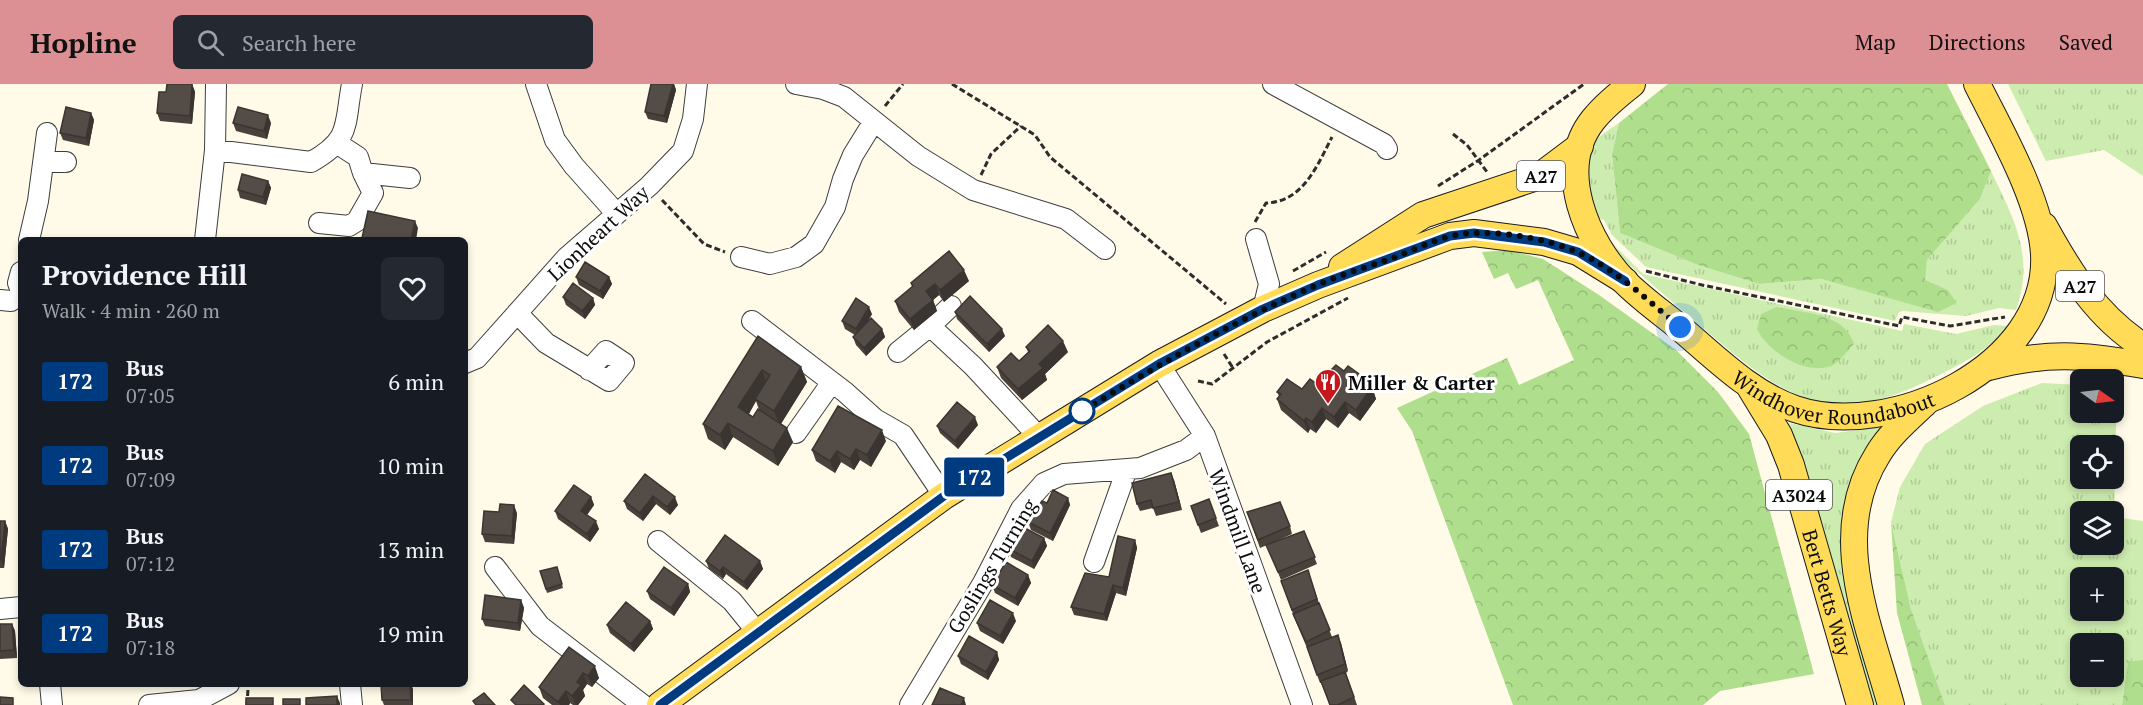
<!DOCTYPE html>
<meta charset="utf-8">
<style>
:root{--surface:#171b24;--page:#242831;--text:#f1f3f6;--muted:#9ea1a6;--accent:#dd9094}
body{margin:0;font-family:"PT Serif",serif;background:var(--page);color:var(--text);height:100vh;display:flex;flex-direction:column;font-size:22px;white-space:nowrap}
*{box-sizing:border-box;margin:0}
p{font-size:20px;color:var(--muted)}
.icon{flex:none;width:33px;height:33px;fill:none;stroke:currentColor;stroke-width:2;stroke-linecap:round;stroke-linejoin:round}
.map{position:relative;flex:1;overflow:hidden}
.side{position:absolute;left:18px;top:153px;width:450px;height:450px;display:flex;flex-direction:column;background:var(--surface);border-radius:9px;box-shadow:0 3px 9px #0003}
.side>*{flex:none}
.badge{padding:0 12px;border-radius:4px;font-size:21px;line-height:39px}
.needle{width:39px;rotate:104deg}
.tools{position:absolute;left:2070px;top:285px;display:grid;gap:12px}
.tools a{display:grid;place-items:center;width:54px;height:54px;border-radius:9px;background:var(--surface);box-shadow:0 3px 9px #0003;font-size:30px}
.you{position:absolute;width:30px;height:30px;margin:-15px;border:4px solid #fff;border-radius:50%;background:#1a73e8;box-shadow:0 0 0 9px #1a73e833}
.map>.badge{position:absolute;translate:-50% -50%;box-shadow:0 0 0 3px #fff}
.round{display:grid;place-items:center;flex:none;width:63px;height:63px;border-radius:9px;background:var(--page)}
.overview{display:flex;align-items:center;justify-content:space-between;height:102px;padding:0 24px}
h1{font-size:28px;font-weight:700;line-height:45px}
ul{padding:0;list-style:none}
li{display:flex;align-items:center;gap:18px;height:84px;padding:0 24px}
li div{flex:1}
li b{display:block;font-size:22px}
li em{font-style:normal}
li .badge{min-width:66px;font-weight:700;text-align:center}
header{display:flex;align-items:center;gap:36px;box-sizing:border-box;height:84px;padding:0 30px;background:var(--accent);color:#111}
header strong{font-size:28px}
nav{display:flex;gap:33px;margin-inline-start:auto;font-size:21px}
.search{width:420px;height:54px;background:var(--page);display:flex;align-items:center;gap:15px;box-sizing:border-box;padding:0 21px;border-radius:9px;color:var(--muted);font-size:22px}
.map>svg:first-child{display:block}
.grass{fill:url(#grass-tufts);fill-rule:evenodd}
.forest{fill:url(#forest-crowns)}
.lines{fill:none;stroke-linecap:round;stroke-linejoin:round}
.minor-casing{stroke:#3e3e3e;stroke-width:22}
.major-casing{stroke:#1c1c1c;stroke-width:28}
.path{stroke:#2d2d2d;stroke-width:3;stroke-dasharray:6 3;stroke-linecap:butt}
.minor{stroke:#fff;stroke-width:20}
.major{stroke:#ffdb58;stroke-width:26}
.wall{fill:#48413c;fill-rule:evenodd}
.shaded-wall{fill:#3b3531}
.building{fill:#544c46;stroke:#3b3531;stroke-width:1.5}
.line-casing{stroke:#fff;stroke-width:14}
.line{stroke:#003b80;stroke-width:9}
.walk{stroke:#0b0b0b;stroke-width:6;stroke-dasharray:0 10.8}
.stop-dot{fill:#fff;stroke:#003b80;stroke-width:3}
.labels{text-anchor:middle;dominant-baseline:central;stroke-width:6;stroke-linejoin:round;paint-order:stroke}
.shield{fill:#fff;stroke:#545454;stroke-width:1.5}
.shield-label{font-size:18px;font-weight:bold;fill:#0b0b0b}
.street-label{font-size:20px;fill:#0b0b0b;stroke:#fff}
.poi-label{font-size:20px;font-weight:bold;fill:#0b0b0b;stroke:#fff;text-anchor:start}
</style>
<header>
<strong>Hopline</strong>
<div class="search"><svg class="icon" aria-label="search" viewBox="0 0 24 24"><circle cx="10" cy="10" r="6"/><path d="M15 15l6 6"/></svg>Search here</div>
<nav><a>Map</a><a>Directions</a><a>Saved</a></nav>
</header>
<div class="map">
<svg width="2143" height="621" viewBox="0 0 2143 621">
<defs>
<pattern id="grass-tufts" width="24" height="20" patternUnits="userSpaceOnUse" patternTransform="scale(1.5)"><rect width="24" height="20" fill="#cdecaf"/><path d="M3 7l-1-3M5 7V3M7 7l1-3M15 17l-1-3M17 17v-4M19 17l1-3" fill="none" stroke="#afc995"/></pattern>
<pattern id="forest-crowns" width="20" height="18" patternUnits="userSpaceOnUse" patternTransform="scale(1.5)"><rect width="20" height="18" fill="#afde8d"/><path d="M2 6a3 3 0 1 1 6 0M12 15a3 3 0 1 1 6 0" fill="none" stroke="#95bd78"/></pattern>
</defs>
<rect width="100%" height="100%" fill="#fffbe8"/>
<path class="grass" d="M2008,0H2143V92L2104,66L2046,77Z
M1619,39L1612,70L1620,149L1698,181L1759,200L1823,195L1939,227L1957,219L1948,206L1924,196L1927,176L1980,115L1991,87C2014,135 2035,172 2016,226L1999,224L1966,232L1902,227L1898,229L1895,237L1646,183L1612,151L1604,136L1595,133C1588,111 1580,72 1599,53C1605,48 1613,43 1619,39Z
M1607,154L1643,190L1902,247L1904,240L1956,250L1994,241L2007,242C1989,268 1957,282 1929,296C1836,343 1789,318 1716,255C1684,229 1654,201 1622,175L1605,155Z
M2042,299L2080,301V328H2114V302H2117L2114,433L2143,437V576L2128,577L2122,621H1945L1911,525L1891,438L1900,403L1925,360L1983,322ZM2080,362H2114V394H2080ZM2080,428H2114V460H2080ZM2080,494H2114V526H2080ZM2080,560H2114V592H2080Z
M1784,338L1835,349L1882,343C1869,364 1855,385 1848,409C1827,479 1859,553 1877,621H1870Z"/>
<path class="forest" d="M1668,0H1947L1991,87L1980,115L1927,176L1925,196L1948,206L1957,219L1938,228L1822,195L1759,200L1698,181L1620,149L1612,70L1619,39Z
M1508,166L1543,175L1599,211L1676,266L1718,308L1749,350L1814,590L1720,607L1703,621H1513L1412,347L1397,324L1507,274L1519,301L1574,276L1538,196L1516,205L1508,189L1494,195L1482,168Z
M1777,223C1804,229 1845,229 1854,260C1848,266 1838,280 1831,282C1805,291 1768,268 1757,245L1761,230Z
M1891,438L1911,525L1945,621H1922L1897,529Z
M2143,576V621H2122L2128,577Z"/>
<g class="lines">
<g class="minor-casing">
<path id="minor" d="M536,0L555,56L574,82L616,129
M796,0L823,5L844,13L918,72L973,106L1066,135L1105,165
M1273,0L1384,60L1387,65
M338,60L358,73L363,89L410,94
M215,66L311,78C352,55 344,41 352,0
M44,78H66
M319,139L349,142L357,137L373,109L363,89
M1256,155L1269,200L1263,225
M29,156L38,117L47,49
M205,156L215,66L216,0
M741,173L770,180L796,173L814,160L835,123L843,95L853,71L874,37
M21,188L18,199L21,207
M0,216L11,217
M517,229L546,259L609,297L624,279L606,267L589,286
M752,237L845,308L875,335L903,351L944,412
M930,242L951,222
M898,268L930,242L973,282L1039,353
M465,279L477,274L567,173L649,102L683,67L693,35L697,0
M1159,280L1205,352L1302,621
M796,349L832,298
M658,457L732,517L758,549
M1094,478L1127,385
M495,483L540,542L643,621
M0,525L21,523
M50,600L52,621
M350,600L352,621
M149,621L199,616L229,600
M910,621L983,499L1021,425L1044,399L1064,390L1140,384L1186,366L1205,352"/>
</g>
<g class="major-casing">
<g id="major">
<path id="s1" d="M1632,0C1618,11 1604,22 1593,36C1554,85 1587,159 1625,198C1643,216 1665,231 1685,248C1719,277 1752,310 1795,325C1890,357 2050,283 2044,170C2041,117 2001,48 1977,0"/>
<path d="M2044,142C2070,189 2097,233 2143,262"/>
<path d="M1342,183L1423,131L1540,92L1580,62"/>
<path d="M1989,283C2048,267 2084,271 2143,281"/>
<path id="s2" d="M1751,305L1779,351L1791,381L1860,621"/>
<path d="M660,621L944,412L1159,280L1263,225L1318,201L1450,152L1474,149L1544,158L1578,168L1625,197"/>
<path d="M1891,621C1868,538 1828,449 1878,370C1890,350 1908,335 1925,319"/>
</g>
</g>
<path class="path" d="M952,0L1035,51L1050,73L1226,220
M885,22L903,0
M1453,50L1467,61L1487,88
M981,91L991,70L1021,42
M1438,102L1479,76L1584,0
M662,116L704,160L725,168
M1255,138L1266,119C1303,118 1317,82 1332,53
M1293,187L1326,168
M1646,187L1702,201L1899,242L1902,233L1950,242L2005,233
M1224,270L1233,284
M1198,297L1212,300L1267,258L1348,214
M247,621L248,605"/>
<use href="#minor" class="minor"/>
<use href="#major" class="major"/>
</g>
<path class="wall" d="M192,0L195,8L192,40L160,37L157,29Z
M651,0H674L676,6L667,39L648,35L645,28Z
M91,29L94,36L89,62L63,56L60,49Z
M233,39H271L267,55L236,47Z
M268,97L271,104L266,121L240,114L238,106Z
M576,193H609L612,200L603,215L579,201Z
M969,197L944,218L939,211L933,216L937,227L914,246L899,228L895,217L912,203L911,199Z
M563,213L593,214L595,221L585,235L566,221Z
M955,228L1005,252L989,268L957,235Z
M872,230L868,237L882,245L885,253L866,272L856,261L853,253L855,251L845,245L842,237Z
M758,252L801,283L807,298L781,340L793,358L778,382L733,353L725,366L708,355L703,340ZM756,317L759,326L753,333L749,330Z
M1026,263L1068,268L1045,290L1047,296L1022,316L1001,294L997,283L1019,277L1028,268Z
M1344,287L1372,303L1376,315L1360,337L1349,329L1338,344L1326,335L1316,349L1310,345L1308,349L1281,326L1277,315L1279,312L1277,308L1302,305L1317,300Z
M978,341L958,365L940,349L937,342Z
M886,357L871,383L860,376L854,386L841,378L835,389L816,377L812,366Z
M645,390L678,421L670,431L656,420L643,437L627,425L624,417Z
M1174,396L1182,426L1156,432L1153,424L1140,427L1137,420Z
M591,413L594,421L587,431L599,445L590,458L558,435L555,427Z
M1068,414L1070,421L1053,457L1031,446L1028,438L1035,429Z
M1209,415L1219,442L1201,449L1191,422Z
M499,428L517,429L514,460L485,458L482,450Z
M1247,428L1290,442L1292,450L1272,459L1304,447L1317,480L1281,496L1267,461L1260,464Z
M0,437H5L8,445L4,484H0Z
M1044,454L1047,462L1034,485L1011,473L1009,465Z
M1135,456L1137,464L1126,512L1116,509L1107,537L1074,531L1071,523L1109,493Z
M706,477H760L763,485L747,506L726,490L723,495L709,485Z
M557,483L563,504L547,509L540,487Z
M1308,486L1319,519L1332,553L1341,559L1348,587L1346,589L1357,621H1330L1321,599H1320L1307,564L1296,538L1281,497Z
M1028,491L1031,499L1018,522L995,509L992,501Z
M688,500L690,508L674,532L650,515L647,507Z
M521,516L524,524L520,547L485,542L482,535Z
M650,537L653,545L634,568L610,549L607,541Z
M1016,537L1003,560L980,547L977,539Z
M0,540H12L15,547L17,574L0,575Z
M569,563L599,594L592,603L587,600L583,606L585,612L578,621H573L570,619L569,621H552L543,614L539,603Z
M997,568L999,576L988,596L961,580L958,572Z
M413,605V621H384L382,616Z"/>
<path class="shaded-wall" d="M192,0L195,8L192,40L190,32Z
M673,0H674L676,6L667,39L664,32Z
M91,29L94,36L89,62L86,54Z
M268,31L271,39L267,55L264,47Z
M268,97L271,104L266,121L263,113Z
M415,137L418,144L416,156H411Z
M964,186L969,197L944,218L940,206Z
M609,193L612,200L603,215L600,207Z
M935,200L939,211L933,216L937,227L914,246L910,235L926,207Z
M593,214L595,221L585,235L582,227Z
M869,223L872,230L858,253L856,245Z
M882,245L885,253L866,272L864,264Z
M1002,245L1005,252L989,268L987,260Z
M1063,257L1068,268L1045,290L1047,296L1022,316L1018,305L1039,280Z
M801,283L807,298L780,341L774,327Z
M762,286L767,300L755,315L756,317L744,338L738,323Z
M1366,295L1370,306L1372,303L1376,315L1360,337L1356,326L1364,298Z
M1345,318L1349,329L1338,344L1334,333Z
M1322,324L1326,335L1316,349L1312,338Z
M975,333L978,341L958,365L955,357Z
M1306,334L1310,345L1308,349L1304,337Z
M728,339L733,353L725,366L720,351Z
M787,344L793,358L778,382L773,367Z
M882,346L886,357L871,383L867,371Z
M856,365L860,376L854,386L850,375Z
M837,367L841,378L835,389L830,377Z
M1171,389L1174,396L1182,426L1179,418Z
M653,412L656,420L643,437L640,429Z
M591,413L594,421L584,435L581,427Z
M675,413L678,421L670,431L667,423Z
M1068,414L1070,421L1053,457L1050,449Z
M514,421L517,429L514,460L512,452Z
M5,437L8,445L4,484L1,476Z
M596,437L599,445L590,458L587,450Z
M1044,454L1047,462L1034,485L1032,477Z
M1135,456L1137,464L1126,512L1123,504Z
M760,477L763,485L747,506L744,498Z
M723,483L726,490L723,495L720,487Z
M1028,491L1031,499L1018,522L1015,514Z
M688,500L690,508L674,532L671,524Z
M1113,501L1116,509L1107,537L1104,530Z
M521,516L524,524L520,547L518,539Z
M1013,529L1016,537L1003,560L1000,552Z
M650,537L653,545L634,568L631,560Z
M12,540L15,547L17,574L14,566Z
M1338,551L1341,559L1348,587L1345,580Z
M997,568L999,576L988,596L986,588Z
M595,582L599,594L592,603L588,592Z
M583,589L587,600L583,606L585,612L578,621H576L572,612L577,598Z
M410,600H411L413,605V621L411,616Z
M566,607L570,619L569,621H560L558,618Z
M337,612L340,619V621H337Z
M964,614L966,621H961Z"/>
<path class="building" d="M167,0H192L190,32L157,29L159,8H166Z
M651,0H673L664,32L645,28Z
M66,23L91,29L86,54L60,49Z
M238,23L268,31L264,47L233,39Z
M242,90L268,97L263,113L238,106Z
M368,127L415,137L411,156H372L362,154Z
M949,167L964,186L940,206L935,200L926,207L933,216L910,235L895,217L913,202L911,199Z
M585,178L609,193L600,207L576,193Z
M573,199L593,214L582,227L563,213Z
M970,212L1002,245L987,260L955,228Z
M856,214L869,223L856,245L842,237Z
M871,234L882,245L864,264L853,253Z
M1048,241L1063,257L1039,280L1043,284L1018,305L997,283L1011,269L1019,277L1030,267L1026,263Z
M758,252L801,283L774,327L755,315L770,291L762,286L738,323L753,333L758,325L787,344L773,367L728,339L720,351L703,340Z
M1336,281L1344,287L1348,282L1366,295L1364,298L1372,303L1356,326L1345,318L1334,333L1322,324L1312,338L1306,334L1304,337L1277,315L1281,310L1277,308L1287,295L1302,305L1310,295L1317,300Z
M957,318L975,333L955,357L937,342Z
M838,322L882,346L867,371L856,365L850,375L837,367L830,377L812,366Z
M1171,389L1179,418L1153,424L1151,416L1137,420L1132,399Z
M645,390L675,413L667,423L653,412L640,429L624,417Z
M574,401L591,413L581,427L596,437L587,450L555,427Z
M1053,406L1068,414L1050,449L1028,438L1033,428L1035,429L1042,417L1047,419Z
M1209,415L1216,434L1198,441L1191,422Z
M1280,418L1290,442L1258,456L1247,428Z
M500,420L514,421L512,452L482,450L484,427L499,428Z
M0,437H5L1,476H0Z
M1021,442L1044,454L1032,477L1009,465Z
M1304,447L1315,473L1278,488L1266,461Z
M725,451L760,477L744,498L723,483L720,487L706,477Z
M1118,452L1135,456L1123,504L1113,501L1104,530L1071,523L1085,489L1109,493Z
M1006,478L1028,491L1015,514L992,501Z
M557,483L562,500L546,505L540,487Z
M664,483L688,500L671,524L647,507Z
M1308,486L1317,515L1292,526L1281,497Z
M485,511L521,516L518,539L482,535Z
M990,516L1013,529L1000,552L977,539Z
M626,518L650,537L631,560L607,541Z
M1319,519L1330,546L1306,558L1293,530Z
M0,540H12L14,566L0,567Z
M1338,551L1345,580L1317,591L1307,563Z
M969,552L997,568L986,588L958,572Z
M569,563L595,582L588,592L583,589L577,598L581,601L572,612L566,607L558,618L539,603Z
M1345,588L1354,613L1338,621H1330L1321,597Z
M381,600H410L411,616H382Z
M524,601L544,620L542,621H516L511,616Z
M940,604L964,614L961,621H932Z
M484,609L495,621H476L473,617Z
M337,612V621H306V614Z
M0,613L13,614V621H0Z
M246,614H273V621H246Z
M283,615H300V621H283Z"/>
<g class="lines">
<g class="line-casing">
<path id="line" d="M660,621L944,412L1159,280L1263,225L1318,201L1450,152L1474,149L1544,158L1578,168L1625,197"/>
</g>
<use href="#line" class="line"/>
<path class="walk" d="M1082,327L1079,329C1155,283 1233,237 1315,202C1340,191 1367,183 1393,174C1419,164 1446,149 1475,149C1508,148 1547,155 1577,168C1616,185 1648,217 1680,243"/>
</g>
<defs>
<g id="restaurant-pin" transform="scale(1.35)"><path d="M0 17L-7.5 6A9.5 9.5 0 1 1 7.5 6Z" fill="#c5181c" stroke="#fff"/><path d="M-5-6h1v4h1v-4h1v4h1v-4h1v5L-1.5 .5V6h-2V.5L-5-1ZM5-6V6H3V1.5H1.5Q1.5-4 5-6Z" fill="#fff"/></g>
</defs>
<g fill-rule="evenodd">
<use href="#restaurant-pin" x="1328" y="298"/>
</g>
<circle class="stop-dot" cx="1082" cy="327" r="12"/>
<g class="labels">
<g class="shield">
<rect x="1517" y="77" width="48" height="30" rx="4.5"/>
<rect x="2056" y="187" width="48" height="30" rx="4.5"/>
<rect x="1766" y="396" width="66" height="30" rx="4.5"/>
</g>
<g class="shield-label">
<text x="1541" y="92">A27</text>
<text x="2080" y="202">A27</text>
<text x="1799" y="411">A3024</text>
</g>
<g class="street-label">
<text transform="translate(598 149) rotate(-43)">Lionheart Way</text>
<text stroke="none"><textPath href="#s1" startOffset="482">Windhover Roundabout</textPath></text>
<text transform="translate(1238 447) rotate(70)">Windmill Lane</text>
<text transform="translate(992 482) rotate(-59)">Goslings Turning</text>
<text stroke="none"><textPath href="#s2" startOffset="219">Bert Betts Way</textPath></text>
</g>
<g class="poi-label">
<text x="1348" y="298">Miller &amp; Carter</text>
</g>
</g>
</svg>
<div class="tools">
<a><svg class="needle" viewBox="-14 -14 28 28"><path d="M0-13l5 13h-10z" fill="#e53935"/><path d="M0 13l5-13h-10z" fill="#9ea1a6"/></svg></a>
<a><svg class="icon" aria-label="locate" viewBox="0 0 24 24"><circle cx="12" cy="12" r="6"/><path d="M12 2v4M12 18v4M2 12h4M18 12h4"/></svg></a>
<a><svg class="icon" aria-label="layers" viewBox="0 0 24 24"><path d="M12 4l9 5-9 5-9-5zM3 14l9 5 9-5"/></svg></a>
<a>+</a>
<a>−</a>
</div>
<div class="you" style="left:1680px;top:243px"></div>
<b class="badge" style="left:974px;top:393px;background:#003b80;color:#fff">172</b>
<section class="side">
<div class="overview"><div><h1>Providence Hill</h1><p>Walk · 4 min · 260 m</p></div><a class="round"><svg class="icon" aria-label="heart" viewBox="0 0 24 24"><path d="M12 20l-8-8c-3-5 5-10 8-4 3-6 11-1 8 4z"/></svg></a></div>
<ul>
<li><span class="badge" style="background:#003b80;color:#fff">172</span><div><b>Bus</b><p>07:05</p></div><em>6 min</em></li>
<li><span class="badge" style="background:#003b80;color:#fff">172</span><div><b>Bus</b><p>07:09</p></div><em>10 min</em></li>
<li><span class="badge" style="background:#003b80;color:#fff">172</span><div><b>Bus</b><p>07:12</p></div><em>13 min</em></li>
<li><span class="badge" style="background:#003b80;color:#fff">172</span><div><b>Bus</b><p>07:18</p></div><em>19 min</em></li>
</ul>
</section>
</div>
